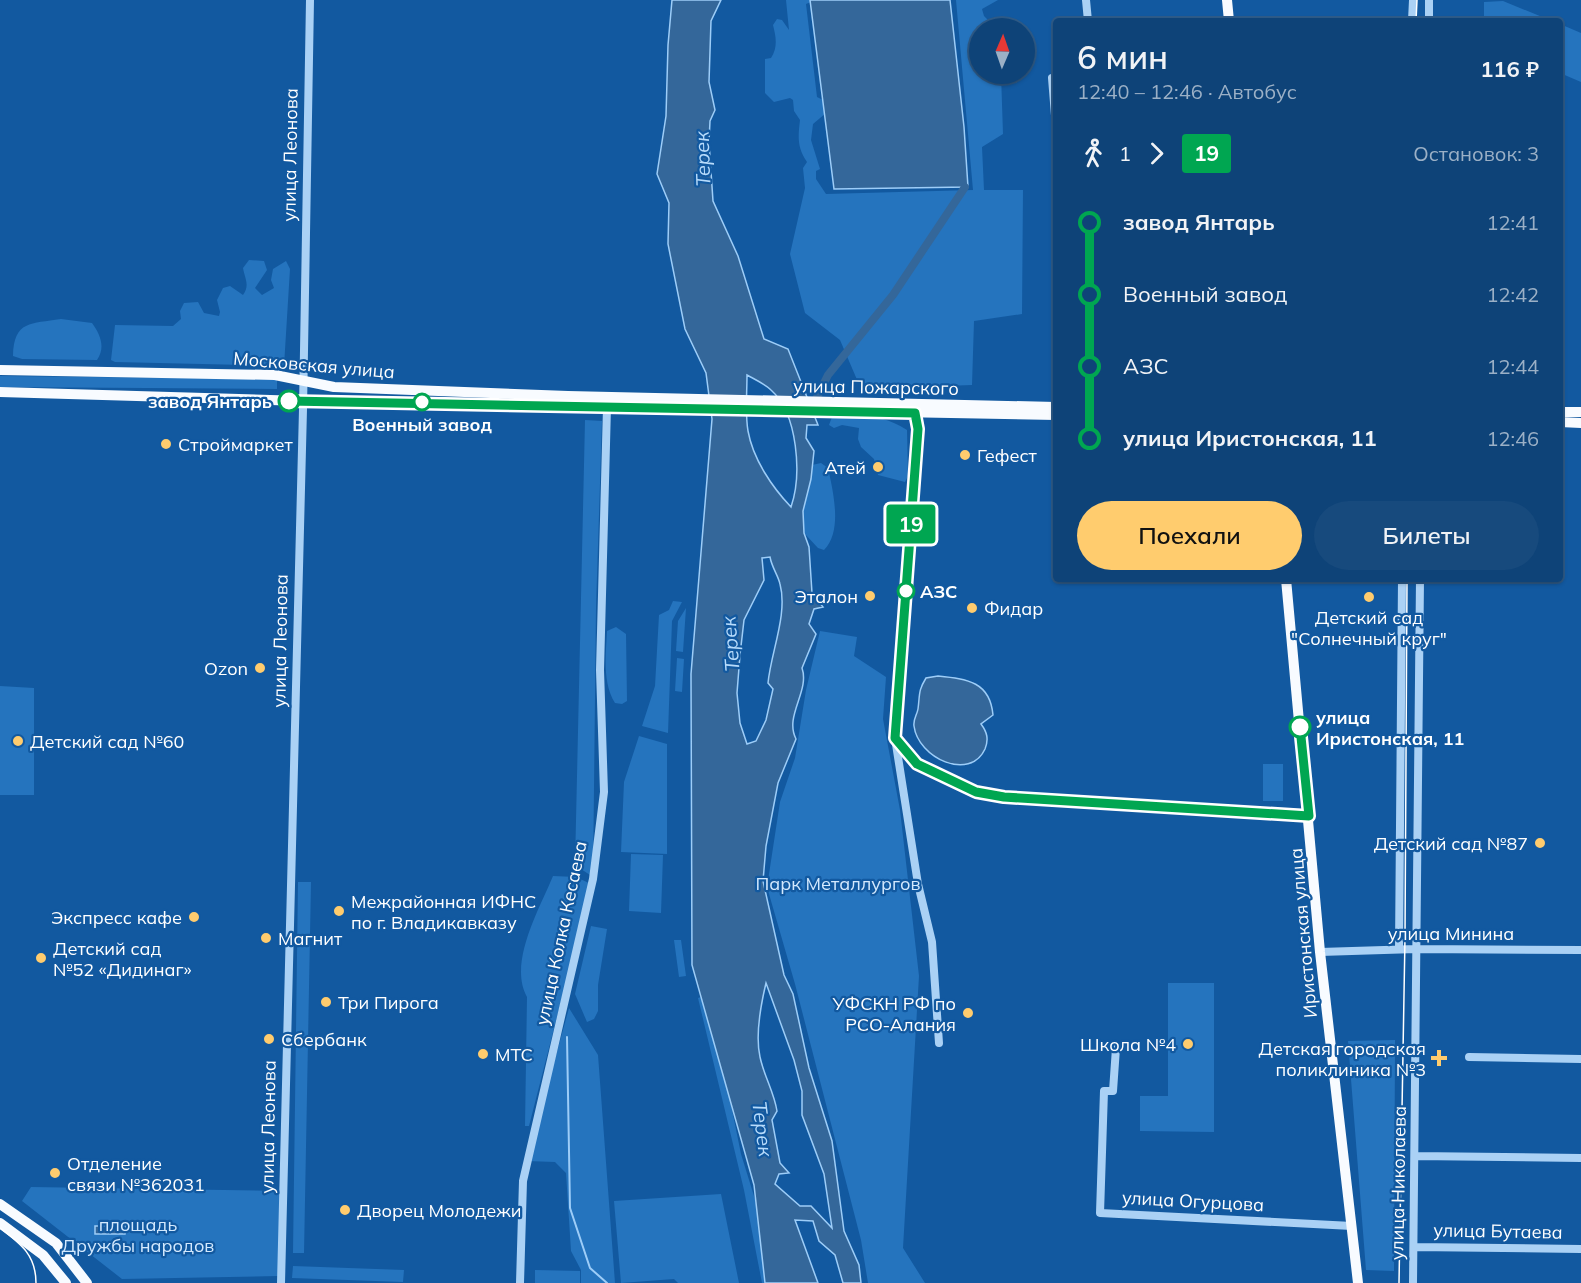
<!DOCTYPE html>
<html lang="ru">
<meta charset="utf-8">
<style>
:root{--surface:#0e4378;--page:#174a7d;--text:#f1f3f6;--muted:#9bb0c6;--line:#2e5c8a;--accent:#ffcc6e}
body{margin:0;font-family:Mulish,sans-serif;background:var(--page);color:var(--text);height:100vh;display:flex;flex-direction:column;font-size:22px;white-space:nowrap}
*{box-sizing:border-box;margin:0}
p{font-size:20px;color:var(--muted)}
.icon{flex:none;width:33px;height:33px;fill:none;stroke:currentColor;stroke-width:2;stroke-linecap:round;stroke-linejoin:round}
.map{position:relative;flex:1;overflow:hidden}
.details{position:absolute;left:1053px;top:18px;width:510px;height:564px;display:flex;flex-direction:column;background:var(--surface);border-radius:6px;box-shadow:0 2px 4px #0004,0 0 0 2px var(--line)}
.details>*{flex:none}
.badge{padding:0 12px;border-radius:4px;font-size:21px;line-height:39px}
.needle{width:39px;rotate:2deg}
.fabs{position:absolute;left:969px;top:18px;display:grid;gap:12px}
.fabs a{display:grid;place-items:center;width:66px;height:66px;border-radius:50%;background:var(--surface);box-shadow:0 2px 4px #0004,0 0 0 2px var(--line);font-size:30px}
.map>.badge{position:absolute;translate:-50% -50%;box-shadow:0 0 0 3px #fff}
.legs{display:flex;align-items:center;gap:9px;height:66px;padding:0 24px;font-size:20px}
.legs p{margin-inline-start:auto}
.headline{display:flex;align-items:center;justify-content:space-between;height:102px;padding:0 24px}
h1{font-size:33px;font-weight:600;line-height:45px}
.action{display:flex;gap:12px;margin-top:auto;padding:12px 24px}
.action a{flex:1;height:69px;border-radius:36px;background:var(--accent);color:#111;font-size:24px;font-weight:600;line-height:69px;text-align:center}
.action a+a{background:var(--page);color:var(--text)}
ul{padding:0 24px;list-style:none}
li{display:flex;align-items:center;gap:21px;height:72px;font-size:22px}
li i{display:grid;place-items:center;width:9px;height:100%;margin:0 8px;background:currentColor}
li i::after{content:'';width:15px;height:15px;margin:-8px;border:4px solid;border-radius:50%;background:var(--surface)}
li p{margin-inline-start:auto}
li:first-child i{background:linear-gradient(#0000 50%,currentColor 0)}
li:last-child i{background:linear-gradient(currentColor 50%,#0000 0)}
.map>svg:first-child{display:block}
.green{fill:#2574be}
.water{fill:#34679a;stroke:#9dcdf8;stroke-width:1.5;fill-rule:evenodd}
.lines{fill:none;stroke-linecap:round;stroke-linejoin:round}
.stream{stroke:#9dcdf8;stroke-width:2}
.canal{stroke:#34679a;stroke-width:8}
.minor{stroke:#aad1f5;stroke-width:8}
.major{stroke:#f8fbff;stroke-width:10}
.tram{stroke:#fff;stroke-width:1.5}
.line-1-casing{stroke:#fff;stroke-width:14}
.line-1{stroke:#00a651;stroke-width:9}
.stop-1-dot{fill:#fff;stroke:#00a651;stroke-width:3}
.poi-dot{fill:#ffcc6e;stroke:#1259a0;stroke-width:2}
.labels{text-anchor:middle;dominant-baseline:central;stroke-width:4.5;stroke-linejoin:round;paint-order:stroke}
.street-label{font-size:18px;fill:#fff;stroke:#1259a0}
.stop-label{font-size:18px;font-weight:bold;fill:#fff;stroke:#1259a0;text-anchor:start}
.poi-label{font-size:18px;fill:#fff;stroke:#1259a0;text-anchor:start}
.park-label{font-size:18px;fill:#d3e9fe;stroke:#1259a0}
.water-label{font-size:20px;font-style:italic;fill:#b7dbfb;stroke:#1259a0}
</style>
<div class="map">
<svg width="1581" height="1283" viewBox="0 0 1581 1283">
<rect width="100%" height="100%" fill="#1259a0"/>
<path class="green" d="M786,0H816L806,4L817,97L825,101L826,113L813,124L811,140L820,169L816,171V179L826,194L973,190L956,0H998L982,9L984,16L996,28H980V74H1001L1003,134L982,147L984,190H1023L1022,314L974,321L972,385L861,389L840,340L805,313L790,254L805,188L803,168L807,162C797,147 798,137 800,120L794,111L793,100L790,98L774,102L765,93V59L771,58C778,47 776,37 773,25L777,19L782,20L789,30Z
M1503,1L1552,21H1484V2Z
M1560,24L1581,33V82L1560,73Z
M249,260L264,261L267,270L255,288L262,295L274,288L271,280L273,269L286,261L290,269L284,366L115,362L111,360L115,325L173,326L181,319L180,311L184,303L198,302L204,313L219,316L220,312L217,300L223,288L230,286L243,295C250,285 245,279 243,268Z
M61,319L92,323C100,334 106,347 97,360L22,359L13,356C14,320 31,324 61,319Z
M0,376L277,379V389L0,387Z
M832,417C863,417 880,413 907,430L908,476L905,482L878,475L874,459L861,447L858,439L859,428L842,425L834,428L829,425Z
M585,420L602,421L596,608L593,877L575,865Z
M821,463L828,468C833,491 843,531 824,550L818,548L804,533L803,511L812,465Z
M673,601L682,602L672,621L668,733L642,726L655,686L659,615L669,610Z
M686,608L683,652L676,651L678,621Z
M616,627L626,634L627,701L622,704L615,703C602,682 606,654 607,631Z
M820,631L857,637L854,656L886,677L883,719L900,810L919,976L903,1248L925,1283H868L861,1240L795,984L767,887L780,802L795,758L806,690Z
M677,658L684,659L682,692L675,691Z
M0,686L34,688V795H0Z
M639,736L667,744V854L621,852L624,782Z
M1263,764H1283V801H1263Z
M631,854L663,855L661,913L629,911Z
M553,876L576,877L591,884L529,1126H525L527,997C508,963 539,910 553,876Z
M298,882H311L304,1253H293Z
M591,926L607,929L598,985V1011L594,1019L587,1022L575,994Z
M674,940H681L686,976L679,977Z
M1168,983H1214V1132L1140,1131V1096H1168Z
M704,996L710,1001L741,1154L758,1209L770,1283H762L744,1190L698,998Z
M569,1008L598,1055L615,1283H581V1270L571,1251L566,1173L555,1162L527,1161Z
M1395,1040L1394,1271L1366,1270L1348,1041Z
M31,1187L281,1191L278,1276L122,1279L22,1201Z
M721,1194L739,1283H678L674,1279L621,1283L614,1201Z
M293,1266L404,1270L403,1282L292,1278Z
M535,1270L580,1271V1283H535Z"/>
<path class="water" d="M672,0H721L711,21L709,82L715,110L710,121L709,142L713,201L738,256L764,339L788,349L818,425H807L806,438L814,451L811,479L803,511L804,533L809,547L812,593L823,607L814,609L809,624L816,634L802,668C810,691 784,716 796,739L778,783L766,846L763,881L784,975L793,994L809,1068L832,1141L844,1231L859,1265L861,1283H843L835,1255L819,1241L813,1221L795,1220L818,1283H765L754,1185L692,965L691,674L712,419L706,373L685,329L668,244L669,203L657,174L666,116L668,45ZM747,375C754,379 765,384 771,390C798,414 802,475 791,507C772,487 753,459 748,431C745,414 747,393 747,375ZM770,557C772,568 778,575 780,584C788,614 771,652 768,683L773,689L766,720L756,741L747,744L740,723L737,693L740,655L744,620L764,580L762,558ZM766,983L794,1060L802,1091V1115L824,1174L832,1228L811,1206H800L775,1184L779,1174L789,1173L780,1163L772,1120L777,1111C774,1092 764,1076 760,1057C755,1035 761,1004 766,983Z
M810,0H950L964,127L968,187L834,189Z
M938,676C968,679 990,682 993,715L981,724C987,732 989,739 985,749C970,782 918,758 914,726C913,719 917,715 918,709C920,694 918,691 926,678Z
M95,1226H126L125,1234H95Z"/>
<g class="lines">
<path class="stream" d="M567,1037L570,1208L590,1268L607,1283"/>
<path class="canal" d="M813,405L828,375L893,295L965,187"/>
<path class="minor" d="M1086,0L1088,21
M1412,21L1413,0
M1429,21V0
M1056,77L1052,78L1056,128
M915,413L918,429L895,738L917,764L976,792L1004,797L1309,817
M895,738L918,884L932,942L939,1043
M1399,949L1402,579
M1320,952L1416,949L1581,950
M1116,1048L1113,1091H1104L1100,1213L1352,1226
M1469,1057L1581,1059
M1415,1156L1581,1158
M1414,1247L1581,1249
M281,1283L303,409L310,0
M520,1283L523,1181L593,879L604,792L600,670L607,407
M1413,1283L1420,579"/>
<path class="major" d="M1227,0L1229,21
M0,370L275,375L334,387L568,396L1056,407
M0,392L303,401L1056,415
M1560,412H1581
M1560,422L1581,423
M1286,579L1320,952L1358,1283
M0,1204L56,1243L87,1283
M0,1223L43,1255L66,1283"/>
<path class="tram" d="M1416,21L1417,0
M0,1228C21,1244 36,1255 36,1283
M1399,1283L1405,937L1407,579"/>
</g>
<g class="lines">
<g class="line-1-casing">
<path id="line-1" d="M289,401L915,413L918,429L895,738L917,764L976,792L1004,797L1309,816L1300,727"/>
</g>
<use href="#line-1" class="line-1"/>
</g>
<g class="stop-1-dot">
<circle cx="289" cy="401" r="10"/>
<circle cx="422" cy="402" r="8"/>
<circle cx="906" cy="591" r="8"/>
<circle cx="1300" cy="727" r="10"/>
</g>
<g class="poi-dot">
<circle cx="166" cy="444" r="6"/>
<circle cx="965" cy="455" r="6"/>
<circle cx="878" cy="467" r="6"/>
<circle cx="870" cy="596" r="6"/>
<circle cx="1369" cy="597" r="6"/>
<circle cx="972" cy="608" r="6"/>
<circle cx="260" cy="668" r="6"/>
<circle cx="18" cy="741" r="6"/>
<circle cx="1540" cy="843" r="6"/>
<circle cx="339" cy="911" r="6"/>
<circle cx="194" cy="917" r="6"/>
<circle cx="266" cy="938" r="6"/>
<circle cx="41" cy="958" r="6"/>
<circle cx="326" cy="1002" r="6"/>
<circle cx="968" cy="1013" r="6"/>
<circle cx="269" cy="1039" r="6"/>
<circle cx="1188" cy="1044" r="6"/>
<circle cx="483" cy="1054" r="6"/>
<path d="M1436 1049h6v6h6v6h-6v6h-6v-6h-6v-6h6z"/>
<circle cx="55" cy="1173" r="6"/>
<circle cx="345" cy="1210" r="6"/>
</g>
<g class="labels">
<g class="street-label">
<text transform="translate(290 155) rotate(-89)">улица Леонова</text>
<text transform="translate(314 365) rotate(5)">Московская улица</text>
<text transform="translate(876 387) rotate(1)">улица Пожарского</text>
<text transform="translate(280 641) rotate(-89)">улица Леонова</text>
<text transform="translate(561 933) rotate(-78)">улица Колка Кесаева</text>
<text transform="translate(1303 933) rotate(-95)">Иристонская улица</text>
<text x="1451" y="933">улица Минина</text>
<text transform="translate(268 1127) rotate(-89)">улица Леонова</text>
<text transform="translate(1398 1183) rotate(-89)">улица Николаева</text>
<text transform="translate(1193 1201) rotate(3)">улица Огурцова</text>
<text transform="translate(1498 1231) rotate(1)">улица Бутаева</text>
</g>
<g class="stop-label">
<text x="272" y="401" text-anchor="end">завод Янтарь</text>
<text x="422" y="424" text-anchor="middle">Военный завод</text>
<text x="920" y="591">АЗС</text>
<text x="1316" y="717">улица<tspan x="1316" dy="21">Иристонская, 11</tspan></text>
</g>
<g class="poi-label">
<text x="178" y="444">Строймаркет</text>
<text x="977" y="455">Гефест</text>
<text x="866" y="467" text-anchor="end">Атей</text>
<text x="858" y="596" text-anchor="end">Эталон</text>
<text x="984" y="608">Фидар</text>
<text x="1369" y="617" text-anchor="middle">Детский сад<tspan x="1369" dy="21">"Солнечный круг"</tspan></text>
<text x="248" y="668" text-anchor="end">Ozon</text>
<text x="30" y="741">Детский сад №60</text>
<text x="1528" y="843" text-anchor="end">Детский сад №87</text>
<text x="351" y="901">Межрайонная ИФНС<tspan x="351" dy="21">по г. Владикавказу</tspan></text>
<text x="182" y="917" text-anchor="end">Экспресс кафе</text>
<text x="278" y="938">Магнит</text>
<text x="53" y="948">Детский сад<tspan x="53" dy="21">№52 «Дидинаг»</tspan></text>
<text x="338" y="1002">Три Пирога</text>
<text x="956" y="1003" text-anchor="end">УФСКН РФ по<tspan x="956" dy="21">РСО-Алания</tspan></text>
<text x="281" y="1039">Сбербанк</text>
<text x="1176" y="1044" text-anchor="end">Школа №4</text>
<text x="1426" y="1048" text-anchor="end">Детская городская<tspan x="1426" dy="21">поликлиника №3</tspan></text>
<text x="495" y="1054">МТС</text>
<text x="67" y="1163">Отделение<tspan x="67" dy="21">связи №362031</tspan></text>
<text x="357" y="1210">Дворец Молодежи</text>
</g>
<g class="park-label">
<text x="838" y="883">Парк Металлургов</text>
<text x="138" y="1224">площадь<tspan x="138" dy="21">Дружбы народов</tspan></text>
</g>
<g class="water-label">
<text transform="translate(702 159) rotate(-92)">Терек</text>
<text transform="translate(730 644) rotate(-94)">Терек</text>
<text transform="translate(763 1129) rotate(83)">Терек</text>
</g>
</g>
</svg>
<div class="fabs">
<a><svg class="needle" viewBox="-14 -14 28 28"><path d="M0-13l5 13h-10z" fill="#e53935"/><path d="M0 13l5-13h-10z" fill="#9bb0c6"/></svg></a>
</div>
<b class="badge" style="left:911px;top:524px;background:#00a651;color:#fff">19</b>
<section class="details">
<div class="headline"><div><h1>6 мин</h1><p>12:40 – 12:46 · Автобус</p></div><b>116 ₽</b></div>
<div class="legs"><svg class="icon" aria-label="walk" viewBox="0 0 24 24"><circle cx="13" cy="4" r="2"/><path d="M13 8l-2 6 4 7M11 14l-3 7M7 12l3-4h3l4 4"/></svg>1<svg class="icon" aria-label="forward" viewBox="0 0 24 24"><path d="M9 5l7 7-7 7"/></svg><b class="badge" style="background:#00a651;color:#fff">19</b><p>Остановок: 3</p></div>
<ul>
<li><i style="color:#00a651"></i><b>завод Янтарь</b><p>12:41</p></li>
<li><i style="color:#00a651"></i><span>Военный завод</span><p>12:42</p></li>
<li><i style="color:#00a651"></i><span>АЗС</span><p>12:44</p></li>
<li><i style="color:#00a651"></i><b>улица Иристонская, 11</b><p>12:46</p></li>
</ul>
<div class="action"><a>Поехали</a><a>Билеты</a></div>
</section>
</div>
